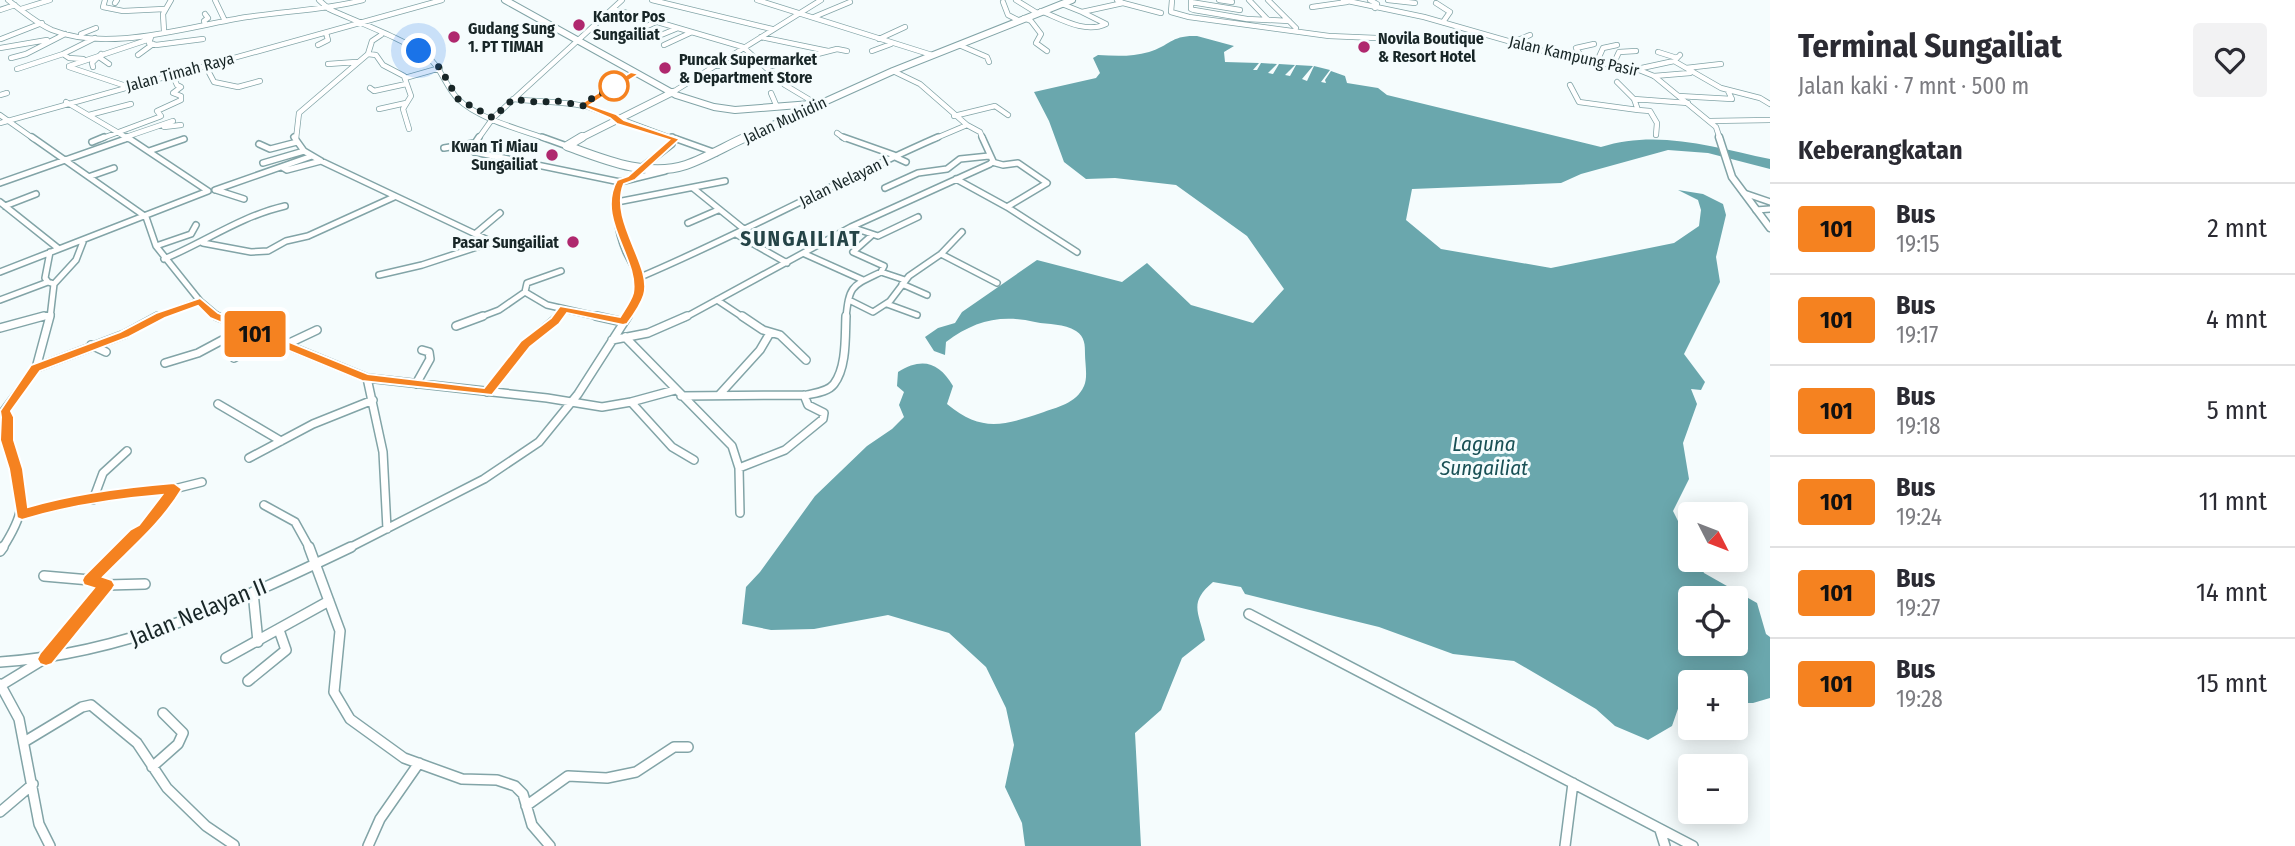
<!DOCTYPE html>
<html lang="id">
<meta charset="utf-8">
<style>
:root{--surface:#fff;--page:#f2f2f3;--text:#2b2b33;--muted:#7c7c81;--line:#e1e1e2}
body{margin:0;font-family:"Fira Sans Condensed",sans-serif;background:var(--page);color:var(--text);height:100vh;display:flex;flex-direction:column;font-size:26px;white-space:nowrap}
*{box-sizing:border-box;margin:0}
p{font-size:23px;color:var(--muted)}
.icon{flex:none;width:38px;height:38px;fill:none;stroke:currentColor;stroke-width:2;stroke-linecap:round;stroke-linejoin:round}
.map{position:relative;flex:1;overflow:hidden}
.sheet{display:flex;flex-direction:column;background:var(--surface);width:525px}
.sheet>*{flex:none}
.badge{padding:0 14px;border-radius:5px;font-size:24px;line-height:46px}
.needle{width:46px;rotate:132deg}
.fabs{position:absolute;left:1678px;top:502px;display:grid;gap:14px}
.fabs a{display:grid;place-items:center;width:70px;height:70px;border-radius:7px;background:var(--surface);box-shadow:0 4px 18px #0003;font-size:35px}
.you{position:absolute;width:35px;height:35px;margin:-18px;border:5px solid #fff;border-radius:50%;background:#1a73e8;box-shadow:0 0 0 10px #1a73e833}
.map>.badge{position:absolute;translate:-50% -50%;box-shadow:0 0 0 4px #fff}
h2{padding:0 28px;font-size:26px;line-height:63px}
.round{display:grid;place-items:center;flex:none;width:74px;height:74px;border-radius:7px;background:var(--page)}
.head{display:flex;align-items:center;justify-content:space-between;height:119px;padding:0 28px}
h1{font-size:33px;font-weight:700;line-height:52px}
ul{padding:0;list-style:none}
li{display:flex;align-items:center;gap:21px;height:91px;padding:0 28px;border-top:2px solid var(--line)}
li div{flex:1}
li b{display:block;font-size:26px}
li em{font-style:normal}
li .badge{min-width:77px;font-weight:700;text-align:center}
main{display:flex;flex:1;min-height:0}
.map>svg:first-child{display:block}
.water{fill:#6aa7ad;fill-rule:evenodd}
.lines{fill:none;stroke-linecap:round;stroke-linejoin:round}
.minor-far3-casing{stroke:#82a4a7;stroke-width:6}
.minor-far2-casing{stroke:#82a4a7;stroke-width:8}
.minor-far1-casing{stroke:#82a4a7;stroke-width:10}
.minor-casing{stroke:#82a4a7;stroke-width:12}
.tertiary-far1-casing{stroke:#82a4a7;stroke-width:6}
.tertiary-casing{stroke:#82a4a7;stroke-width:9}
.trunk-far1-casing{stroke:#82a4a7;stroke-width:8}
.trunk-casing{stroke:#82a4a7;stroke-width:10}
.minor-far3{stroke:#fff;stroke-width:4.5}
.minor-far2{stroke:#fff;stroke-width:5}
.minor-far1{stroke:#fff;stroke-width:7}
.minor{stroke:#fff;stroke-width:9}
.tertiary-far1{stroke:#fff;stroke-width:4.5}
.tertiary{stroke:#fff;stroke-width:6}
.trunk-far1{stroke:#fff;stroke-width:6}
.trunk{stroke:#fff;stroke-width:8}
.line{fill:#f58220;stroke:#fff;stroke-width:2}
.walk{stroke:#182627;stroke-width:7;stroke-dasharray:0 12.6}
.poi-dot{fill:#af286e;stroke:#f5fcfd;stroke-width:2.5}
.stop-dot{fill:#fff;stroke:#f58220;stroke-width:3.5}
.labels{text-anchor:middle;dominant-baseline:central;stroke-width:6;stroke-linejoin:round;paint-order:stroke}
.far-poi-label{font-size:16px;font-weight:bold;fill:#182627;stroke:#f5fcfd;text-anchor:start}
.far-street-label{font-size:16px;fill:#182627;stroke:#f5fcfd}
.far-district-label{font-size:21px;font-weight:bold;letter-spacing:2px;fill:#254447;stroke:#f5fcfd}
.water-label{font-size:21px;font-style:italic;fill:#195055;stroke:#f5fcfd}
.near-street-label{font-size:23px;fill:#182627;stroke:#f5fcfd}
</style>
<main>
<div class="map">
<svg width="1770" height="846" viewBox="0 0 1770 846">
<rect width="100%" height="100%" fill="#f5fcfd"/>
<path class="water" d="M1197,36L1234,46L1224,52L1225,62L1259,63L1253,70H1257L1261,63L1277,64L1268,73L1273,74L1279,64L1295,65L1285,75L1290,76L1296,65L1313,66L1302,79L1307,81L1314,66L1330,70L1321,82L1326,83L1325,80L1331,71L1345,76L1347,83L1378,88L1387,95L1601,147C1657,129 1714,147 1770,159V169L1708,153L1668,150L1581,174L1561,183L1412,189L1406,220L1441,249L1551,268L1674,243L1699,226L1701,210L1698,200L1678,190L1703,194L1723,204L1726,215L1716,257L1720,282L1684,354L1705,382L1701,390L1691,389L1697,404L1683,443L1689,479L1673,511L1690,545V560H1698L1704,573L1757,603L1766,634L1770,637V698L1753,703H1736V682H1690V703H1680L1672,726L1648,740L1615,726L1596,709L1514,661L1453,654L1379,627L1245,594L1241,587L1213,582C1188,603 1199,612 1205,640L1182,658L1161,710L1135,733L1141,846H1025L1022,823L1005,787L1014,745L1006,708L986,667L949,633L888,615L814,629L771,630L742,624L746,587L760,572L815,496L867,446L892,429L904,417L899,405L904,392L897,386L898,372C922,357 939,362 953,386L947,404C981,432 1002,426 1041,413C1057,407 1076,404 1084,386C1088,378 1085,363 1085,354C1085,345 1085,337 1076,331C1064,323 1049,325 1035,322C1000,314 974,321 946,342L945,355L934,351L925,337L938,328L955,323L962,312L1037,260L1122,282L1147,263L1191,305L1253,323L1284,289L1247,236L1176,185L1115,178L1086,179L1064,162L1049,121L1034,92L1096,78L1100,73L1093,58L1098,55C1115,56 1132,57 1149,52C1171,45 1171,35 1197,36ZM1690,598H1736V644H1690Z"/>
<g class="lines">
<g class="minor-far3-casing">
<path id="minor-far3" d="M8,0C22,11 36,23 52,30C109,53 189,26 247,17C286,11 325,10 363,0
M105,0L103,7L123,11L164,9
M215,0L225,21
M319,0L329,9C355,21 406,40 427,56C442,68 445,86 458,99C478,119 522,130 547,139
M652,0L772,29
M757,0L932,55
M1016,0L1037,13
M1172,0L1171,12L1189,17L1329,36L1377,38
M1191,0V9L1194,10L1247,19L1289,21
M1219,0L1232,2
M1249,0L1268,20
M1268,0L1296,28
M1370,0L1377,4L1375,8
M1388,0L1415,3
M1003,2L1008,15L1018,20
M1191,2L1240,10
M115,3L117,0
M1123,3L1161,13
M1436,3L1450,12L1443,22
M1062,4L1082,12
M1312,7L1347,2
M21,9L50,0
M613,9L743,47L785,85L815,103
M0,10L15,5
M1041,11C1061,19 1085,34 1106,24L1082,12L1123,3L1117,0
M205,14L208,18L204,21L205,24
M814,17L850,2
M1024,18L1031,21L1041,34L1036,43L1047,51
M638,30L656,22
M164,31L163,14L171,0
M81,34L96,28
M661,35L678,28
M151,37L149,43L156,45L203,39
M761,37L828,51
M1,39L42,23
M879,39L905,27
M1513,42L1530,35
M318,45L328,40L326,33
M664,45L692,32
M959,45L987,57L989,62
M0,48L47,40
M872,51L891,44
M1658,52L1677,58
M368,54L376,55L383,65L404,76L411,96L403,109L409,129
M138,55L153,44
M99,57L109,64
M681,57L718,66
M11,58L26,54L65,34
M83,59L69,58L63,54L95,38
M1584,61L1576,48L1594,44
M1674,61L1721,88L1760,98L1770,104
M1600,63L1599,57L1603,48L1617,45
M328,64L356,62
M205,65L214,82L238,87L260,81
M1613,65L1619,52L1636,51
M69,66L150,39
M69,67L126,86
M93,67L92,63L101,54
M767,67L837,49L847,51
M1686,68L1721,64
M17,69L63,54
M1637,69L1674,61L1680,55
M893,71L920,84L967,125L934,139
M634,74L583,105L674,139
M1654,76L1690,73
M405,78L440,68
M1570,85L1579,102L1638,110L1634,99L1617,82
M370,88L374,91L406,84
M673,92L821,0
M771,93L777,107
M0,95L7,93
M1679,96L1732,99L1728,91
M513,99C538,102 559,101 584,106
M1634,99L1688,103
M66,102L129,139
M379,109L406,103
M1638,110L1650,111L1657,123L1656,135
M0,115L34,139
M89,115L131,104
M954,116L995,106L1008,115
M1710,121L1770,120
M0,123L442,0
M967,125L980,132L983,139
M164,127L181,125
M837,133L845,139
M126,137L173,121
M674,138L677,139
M100,139L159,117L161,116L157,111L181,100V96L173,93L181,87L177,85L172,74
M125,139L128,138
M296,139L299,113L368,54L372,41L381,35
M478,139L493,118L622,0"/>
</g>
<g class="minor-far2-casing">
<path id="minor-far2" d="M32,137L146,217L156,246L200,301L220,318
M294,137L304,151L321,161L488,240L489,243L422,265L379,275
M479,137L471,149L474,152L620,182
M542,137L567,146
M843,137L894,155
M674,138L716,153
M92,142L104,137
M259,144L270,149L297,142
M444,148L474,143
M149,151L184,139
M893,156L906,162
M992,162L1003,165L1018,163L1047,183L1007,207
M263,163L304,151
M282,167L287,170L321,161
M641,168L672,144V137
M91,176L114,168
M956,179L1007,207L1077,252
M0,183L128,138
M693,188L745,230
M885,188L918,173L947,169L960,159L989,156
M215,190L312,156
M216,190L244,199
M1744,193L1770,202
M0,202L59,249L208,191L127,137
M617,202L725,181
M5,206L36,194
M1756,210L1770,209
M688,223L718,210
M851,227L878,236L918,217
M475,234L500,213
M736,234L787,263
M871,236L853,252L884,266L881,272
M203,243L251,252L268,251L286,241L308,236L394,197
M156,246L191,234L196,225
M805,254L863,280
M941,254L997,283
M164,259C205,242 241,216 285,206
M561,271L527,283L525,292L547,305L604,318
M0,272L59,249
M638,278C740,235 837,181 938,137
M48,282L45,278L50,252
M902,284L927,295
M0,300L48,282L54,284
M717,300L744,318
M849,300L873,312L890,301L909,276L941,254L962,232
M887,304L917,315
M37,318L51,314
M50,318L54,284L76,260L83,242
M155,318L200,301
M478,318L499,310L525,292
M557,318L564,309
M627,318L640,288C639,274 632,264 626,252C617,231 613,204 620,182L665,171
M684,318L851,227L990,164L993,161L982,137
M846,318C849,285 852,286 881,272L905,280"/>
</g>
<g class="minor-far1-casing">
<path id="minor-far1" d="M216,316L367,378L547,398L602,407L631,402L672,447L694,460
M596,316L623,322
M742,316L763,330L780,335L806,360
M456,326L483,316
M0,328L44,316
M625,337L732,446L739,468L785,450L823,419L824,413L808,405L804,395
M612,340L648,333L687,316
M91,345L106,352
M283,346L317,330
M234,358L266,339
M165,363L198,353L243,329
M36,368L125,334L158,316
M367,378L383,452L387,529
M416,384L430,359L429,352L422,350
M487,392L526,344L559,316
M720,394L760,350L770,333
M681,396L807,395C815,393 828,392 834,384C847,367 845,336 846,316
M631,402L675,390
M218,404L281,441
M249,458L313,424L373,400
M739,468L740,513
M174,489L202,482
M93,500L103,473L127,451
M264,505L295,522L310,549
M22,515C72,500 122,493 174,489L144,529L121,549
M2,549C33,501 19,498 9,449C6,436 10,424 4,411L36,368L50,316
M347,549L484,479L539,442L578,394L628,316"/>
</g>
<g class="minor-casing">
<path id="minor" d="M309,547L340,631L334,692L350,719L404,758L462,779L497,780L515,786L523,794L532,825L550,846
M0,551L3,547
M44,576L90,580
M107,585L90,580L122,547
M253,592L258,642
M1249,614L1693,846
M226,658L329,601
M46,659L107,585L145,584
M0,662C126,654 238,601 351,547
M248,681L286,650L279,630
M0,684L19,719L39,824L50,846
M0,686L41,661
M24,742L82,707L91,705L137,743L167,788L206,826L234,845
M152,767L178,744L183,733L163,713
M526,806L568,776L607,778L636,772L674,747H688
M0,812L33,784
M1660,830L1665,846
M368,846L380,819L419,763
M1565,846L1573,783"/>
</g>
<g class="tertiary-far1-casing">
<path id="tertiary-far1" d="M1343,0L1424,17L1568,58L1634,68L1654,76L1716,127L1720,139"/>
</g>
<g class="tertiary-casing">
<path id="tertiary" d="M1719,137L1732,177L1770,228"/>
</g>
<g class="trunk-far1-casing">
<path id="trunk-far1" d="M505,0L676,95L714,107L735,110L811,104
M579,139L673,92
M742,139L893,71L1072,0"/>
</g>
<g class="trunk-casing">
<path id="trunk" d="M567,146C603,159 647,178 686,165C706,158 726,146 746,137
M567,146L582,137"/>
</g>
<use href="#minor-far3" class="minor-far3"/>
<use href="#minor-far2" class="minor-far2"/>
<use href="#minor-far1" class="minor-far1"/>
<use href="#minor" class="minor"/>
<use href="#tertiary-far1" class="tertiary-far1"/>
<use href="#tertiary" class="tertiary"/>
<use href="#trunk-far1" class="trunk-far1"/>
<use href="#trunk" class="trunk"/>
</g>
<path class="line" d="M631,72L639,74L590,105L616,114L624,120L680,139L635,180L624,184C609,221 653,266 644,295C641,305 633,316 627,324L623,325L567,313L559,324L530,347L492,395L362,381L210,318L198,306L165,318L129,337L40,371L11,411L14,417V440L23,469L28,507C76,493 125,487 174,483L182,489C161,524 131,548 103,577L112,580L115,585L112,590L52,664L46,666L40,664L37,659L40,653L94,588L84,585L82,580L84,576L130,530L139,525L162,495C114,499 67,506 22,520L17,518L9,469L0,440L1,417L0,411L31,365L120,332L156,313L200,298L218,313L368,374L484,388L521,341L551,318L560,306L620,317C624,310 631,301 633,293C639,259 595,219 617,180L628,176L669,140L617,124L610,118L579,105Z"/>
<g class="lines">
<path class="walk" d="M419,51L440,68L458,99L493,118L513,99L542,103L552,100L584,106V103L618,84L614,86"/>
</g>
<g class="poi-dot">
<circle cx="579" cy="25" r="7"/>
<circle cx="454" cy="37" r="7"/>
<circle cx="1364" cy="47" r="7"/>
<circle cx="665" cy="68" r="7"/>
<circle cx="552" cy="155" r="7"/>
<circle cx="573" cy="242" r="7"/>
</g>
<circle class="stop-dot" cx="614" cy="86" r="14"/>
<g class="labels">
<g class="far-poi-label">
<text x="593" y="16">Kantor Pos<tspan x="593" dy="18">Sungailiat</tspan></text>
<text x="468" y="28">Gudang Sung<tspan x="468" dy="18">1. PT TIMAH</tspan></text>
<text x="1378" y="38">Novila Boutique<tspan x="1378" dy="18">&amp; Resort Hotel</tspan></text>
<text x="679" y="59">Puncak Supermarket<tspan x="679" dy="18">&amp; Department Store</tspan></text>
<text x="538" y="146" text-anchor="end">Kwan Ti Miau<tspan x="538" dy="18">Sungailiat</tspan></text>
<text x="559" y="242" text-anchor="end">Pasar Sungailiat</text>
</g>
<g class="far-street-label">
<text transform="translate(1574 56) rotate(13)">Jalan Kampung Pasir</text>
<text transform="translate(180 72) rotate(-15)">Jalan Timah Raya</text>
<text transform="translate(785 120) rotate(-25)">Jalan Muhidin</text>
<text transform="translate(844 181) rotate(-26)">Jalan Nelayan I</text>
</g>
<g class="far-district-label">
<text x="801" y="239">SUNGAILIAT</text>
</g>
<g class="water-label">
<text x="1484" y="444">Laguna<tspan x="1484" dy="24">Sungailiat</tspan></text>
</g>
<g class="near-street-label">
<text transform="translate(198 612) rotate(-22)">Jalan Nelayan II</text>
</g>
</g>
</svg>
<div class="fabs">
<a><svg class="needle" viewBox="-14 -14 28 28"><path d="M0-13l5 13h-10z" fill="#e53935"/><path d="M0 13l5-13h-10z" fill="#7c7c81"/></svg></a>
<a><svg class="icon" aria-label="locate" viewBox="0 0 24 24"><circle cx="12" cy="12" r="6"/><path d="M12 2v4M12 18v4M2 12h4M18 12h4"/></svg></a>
<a>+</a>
<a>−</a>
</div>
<div class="you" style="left:419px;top:51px"></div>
<b class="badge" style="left:255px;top:334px;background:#f58220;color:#111">101</b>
</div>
<section class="sheet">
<div class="head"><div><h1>Terminal Sungailiat</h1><p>Jalan kaki · 7 mnt · 500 m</p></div><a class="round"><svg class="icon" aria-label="heart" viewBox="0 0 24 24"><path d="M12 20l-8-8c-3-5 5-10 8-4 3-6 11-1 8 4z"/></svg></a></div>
<h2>Keberangkatan</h2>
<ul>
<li><span class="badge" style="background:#f58220;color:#111">101</span><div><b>Bus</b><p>19:15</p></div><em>2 mnt</em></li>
<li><span class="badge" style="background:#f58220;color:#111">101</span><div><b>Bus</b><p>19:17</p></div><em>4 mnt</em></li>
<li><span class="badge" style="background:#f58220;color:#111">101</span><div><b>Bus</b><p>19:18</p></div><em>5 mnt</em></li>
<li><span class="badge" style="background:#f58220;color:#111">101</span><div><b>Bus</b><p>19:24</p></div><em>11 mnt</em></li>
<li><span class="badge" style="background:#f58220;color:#111">101</span><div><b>Bus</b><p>19:27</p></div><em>14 mnt</em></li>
<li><span class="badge" style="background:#f58220;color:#111">101</span><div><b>Bus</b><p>19:28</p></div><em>15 mnt</em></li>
</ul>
</section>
</main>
